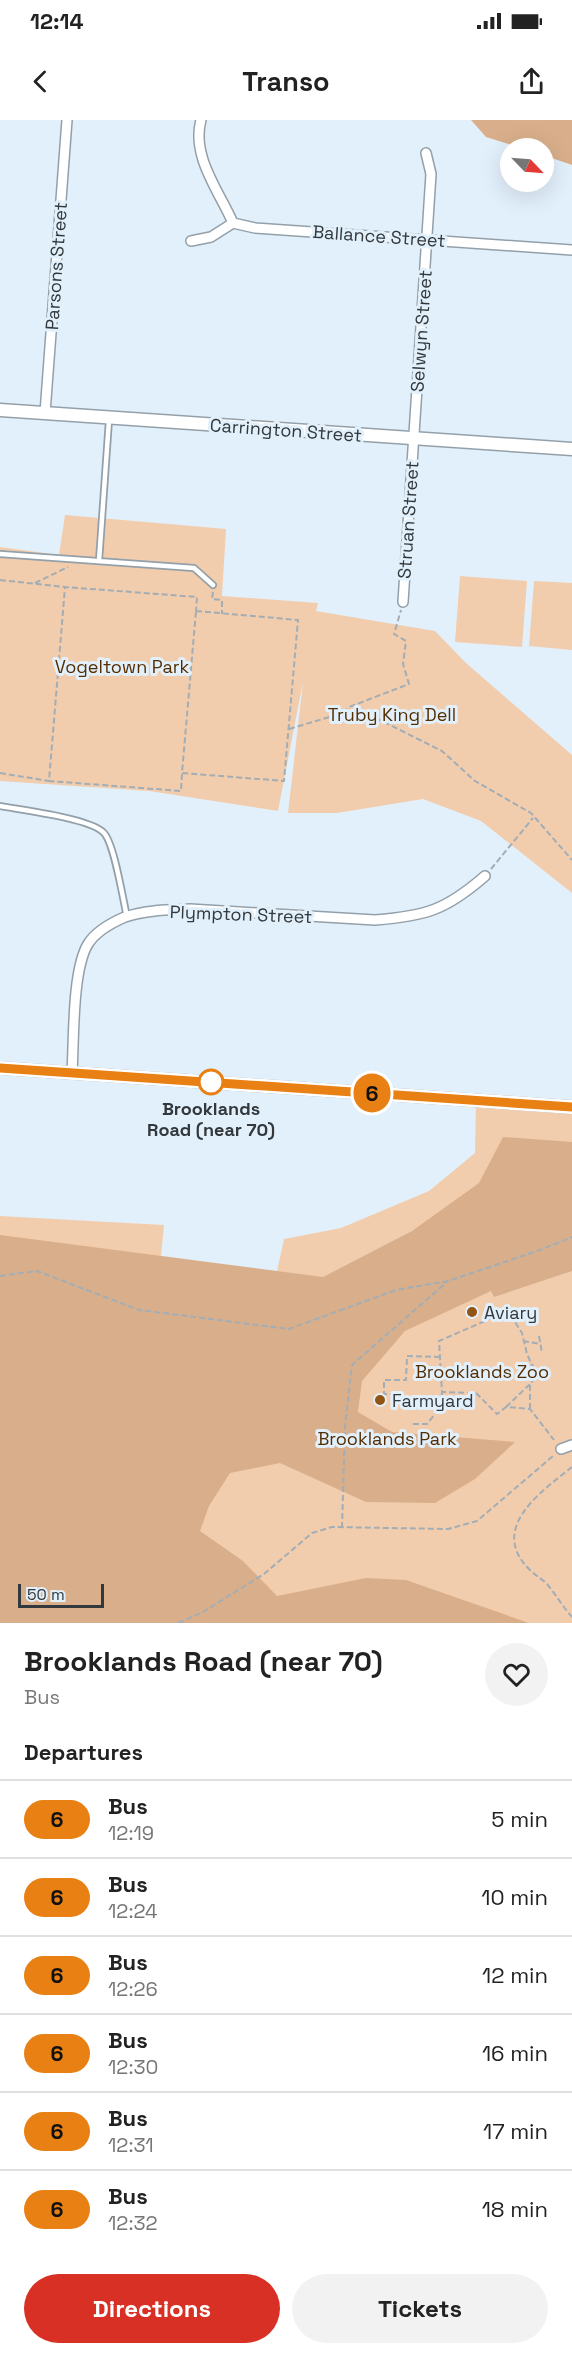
<!DOCTYPE html>
<style>
:root{--surface:#fff;--page:#f2f2f2;--text:#222;--muted:#767676;--line:#e0e0e0;--accent:#d93025}
body{margin:0;font-family:"Space Grotesk",sans-serif;background:var(--page);color:var(--text);height:100vh;display:flex;flex-direction:column;font-size:22px;white-space:nowrap}
*{box-sizing:border-box;margin:0}
p{font-size:20px;color:var(--muted)}
.icon{flex:none;width:33px;height:33px;fill:none;stroke:currentColor;stroke-width:2;stroke-linecap:round;stroke-linejoin:round}
.map{position:relative;height:1503px;overflow:hidden}
.panel{display:flex;flex-direction:column;background:var(--surface);flex:1}
.panel>*{flex:none}
.badge{padding:0 12px;border-radius:20px;font-size:21px;line-height:39px}
.needle{width:39px;rotate:115deg}
.tools{position:absolute;left:500px;top:18px;display:grid;gap:12px}
.tools a{display:grid;place-items:center;width:54px;height:54px;border-radius:50%;background:var(--surface);box-shadow:0 6px 24px #0002;font-size:30px}
.scale{position:absolute;left:18px;bottom:15px;width:86px;box-sizing:border-box;padding-left:6px;border:3px solid #32383c;border-top:0;font-size:16px;line-height:21px;white-space:nowrap;color:#32383c;-webkit-text-stroke:4px #e2f0fb;paint-order:stroke}
.map>.badge{position:absolute;translate:-50% -50%;box-shadow:0 0 0 3px #fff}
h2{padding:0 24px;font-size:22px;line-height:54px}
.round{display:grid;place-items:center;flex:none;width:63px;height:63px;border-radius:32px;background:var(--page)}
.head{display:flex;align-items:center;justify-content:space-between;height:102px;padding:0 24px}
h1{font-size:28px;font-weight:700;line-height:45px}
.cta{display:flex;gap:12px;margin-top:auto;padding:12px 24px}
.cta a{flex:1;height:69px;border-radius:36px;background:var(--accent);color:#fff;font-size:24px;font-weight:700;line-height:69px;text-align:center}
.cta a+a{background:var(--page);color:var(--text)}
ul{padding:0;list-style:none}
li{display:flex;align-items:center;gap:18px;height:78px;padding:0 24px;border-top:2px solid var(--line)}
li div{flex:1}
li b{display:block;font-size:22px}
li em{font-style:normal}
li .badge{min-width:66px;font-weight:700;text-align:center}
.status{display:flex;justify-content:space-between;align-items:center;height:42px;padding:0 30px;background:var(--surface);direction:ltr}
.status svg{height:16px;fill:currentColor}
header{display:flex;justify-content:space-between;align-items:center;height:78px;padding:0 24px;background:var(--surface);font-size:27px;font-weight:700}
.map>svg:first-child{display:block}
.green{fill:#f2cdad}
.forest{fill:#d9af8b}
.lines{fill:none;stroke-linecap:round;stroke-linejoin:round}
.service-casing{stroke:#93a0aa;stroke-width:8}
.minor-casing{stroke:#93a0aa;stroke-width:12}
.tertiary-casing{stroke:#93a0aa;stroke-width:14}
.secondary-casing{stroke:#93a0aa;stroke-width:15}
.path{stroke:#a2adb5;stroke-width:2;stroke-dasharray:6 3;stroke-linecap:butt}
.service{stroke:#fff;stroke-width:4.5}
.minor{stroke:#fff;stroke-width:9}
.tertiary{stroke:#fff;stroke-width:10}
.secondary{stroke:#fff;stroke-width:12}
.line-casing{stroke:#fff;stroke-width:14}
.line{stroke:#e88013;stroke-width:9}
.stop-dot{fill:#fff;stroke:#e88013;stroke-width:3}
.poi-dot{fill:#915515;stroke:#e2f0fb;stroke-width:2}
.labels{text-anchor:middle;dominant-baseline:central;stroke-width:6;stroke-linejoin:round;paint-order:stroke}
.street-label{font-size:18px;fill:#32383c;stroke:#e2f0fb}
.park-label{font-size:18px;fill:#552d00;stroke:#e2f0fb}
.stop-label{font-size:18px;font-weight:bold;fill:#32383c;stroke:#e2f0fb}
.poi-label{font-size:18px;fill:#32383c;stroke:#e2f0fb;text-anchor:start}
</style>
<div class="status"><b>12:14</b><svg viewBox="0 0 49 12"><path d="M0 12V9h3v3zM5 12V6h3v6zM10 12V3h3v9zM15 12V0h3v12zM26 1h20v11H26zM47 4h2v5h-2z"/></svg></div>
<header><svg class="icon" aria-label="back" viewBox="0 0 24 24"><path d="M15 5l-7 7 7 7"/></svg>Transo<svg class="icon" aria-label="share" viewBox="0 0 24 24"><path d="M12 15V3M7 8l5-5 5 5M5 13v7h14v-7"/></svg></header>
<div class="map">
<svg width="572" height="1503" viewBox="0 0 572 1503">
<rect width="100%" height="100%" fill="#e2f0fb"/>
<path class="green" d="M65,395L226,409L222,476L318,483L316,491L435,511L466,543L572,635V773L481,701L423,679L337,693H288L303,562L278,691L149,671L0,661V427L59,435Z
M460,456L527,461L522,527L455,522Z
M534,461L572,463V530L529,526Z
M476,979L572,986V1503H0V1096L164,1105L159,1157L272,1174L284,1119L341,1108L429,1071L475,1033Z"/>
<path class="forest" d="M471,0H572V45L543,35V28H521L486,17Z
M503,1017L572,1022V1151L494,1177L491,1171L405,1211L362,1261L358,1292L392,1312L515,1322L475,1359L435,1383L366,1382L280,1343L230,1353L209,1386L200,1411L243,1441L277,1476L366,1458L406,1460L529,1503H0V1115L323,1157L412,1111L479,1063Z"/>
<g class="lines">
<g class="service-casing">
<path id="service" d="M0,434L194,448L213,465
M99,441L109,300
M0,686C22,690 88,698 103,712C114,721 123,780 127,797"/>
</g>
<g class="minor-casing">
<path id="minor" d="M201,0C191,36 219,71 233,103
M191,121L211,117L233,103L255,108L572,130
M45,293L67,0
M403,482L431,54L426,33
M72,953C74,921 72,850 88,824C96,811 111,803 125,797C145,790 168,790 190,789L375,800C426,796 446,790 485,756
M561,1329L572,1325"/>
</g>
<g class="tertiary-casing">
<path id="tertiary" d="M0,948L572,987"/>
</g>
<g class="secondary-casing">
<path id="secondary" d="M0,290L572,329"/>
</g>
<path class="path" d="M0,460L65,467
M35,463L68,447
M213,472L212,479L222,480V494
M196,491L298,500L284,661L182,653Z
M343,593L349,587L409,564L403,544L406,521L394,514L401,490
M289,609L343,593H362L378,599L442,631L475,661L531,693L572,740
M0,653L49,661
M182,654L181,671L49,661L65,467L197,477L196,491
M491,749L533,698
M0,1156L37,1151L139,1190L289,1209L396,1170L448,1161L540,1130L572,1117
M539,1216L542,1233
M523,1221L541,1224
M440,1237L407,1236L406,1260H384V1274H392V1282H441L442,1272
M506,1287L530,1264
M530,1289V1264L539,1253L532,1245L527,1234L522,1213L508,1191L439,1221L442,1272L476,1273L497,1294L506,1287L530,1289L554,1320
M413,1304H427L440,1288L441,1282
M572,1347C542,1371 488,1408 529,1449C534,1455 541,1458 547,1464C556,1475 563,1487 572,1497
M342,1408L345,1306L352,1245L448,1161
M178,1503L203,1492L264,1454L312,1413L332,1407L448,1409L477,1401L553,1336"/>
<use href="#service" class="service"/>
<use href="#minor" class="minor"/>
<use href="#tertiary" class="tertiary"/>
<use href="#secondary" class="secondary"/>
</g>
<g class="lines">
<g class="line-casing">
<path id="line" d="M0,948L572,987"/>
</g>
<use href="#line" class="line"/>
</g>
<circle class="stop-dot" cx="211" cy="962" r="12"/>
<g class="poi-dot">
<circle cx="472" cy="1192" r="6"/>
<circle cx="380" cy="1280" r="6"/>
</g>
<g class="labels">
<g class="street-label">
<text transform="translate(379 116) rotate(4)">Ballance Street</text>
<text transform="translate(56 146) rotate(-86)">Parsons Street</text>
<text transform="translate(421 211) rotate(-86)">Selwyn Street</text>
<text transform="translate(286 310) rotate(4)">Carrington Street</text>
<text transform="translate(408 400) rotate(-86)">Struan Street</text>
<text transform="translate(241 794) rotate(2)">Plympton Street</text>
</g>
<g class="park-label">
<text x="122" y="546">Vogeltown Park</text>
<text x="392" y="594">Truby King Dell</text>
<text x="482" y="1251">Brooklands Zoo</text>
<text x="387" y="1318">Brooklands Park</text>
</g>
<g class="stop-label">
<text x="211" y="988">Brooklands<tspan x="211" dy="21">Road (near 70)</tspan></text>
</g>
<g class="poi-label">
<text x="484" y="1192">Aviary</text>
<text x="392" y="1280">Farmyard</text>
</g>
</g>
</svg>
<div class="tools">
<a><svg class="needle" viewBox="-14 -14 28 28"><path d="M0-13l5 13h-10z" fill="#e53935"/><path d="M0 13l5-13h-10z" fill="#767676"/></svg></a>
</div>
<div class="scale">50 m</div>
<b class="badge" style="left:372px;top:973px;background:#e88013;color:#111">6</b>
</div>
<section class="panel">
<div class="head"><div><h1>Brooklands Road (near 70)</h1><p>Bus</p></div><a class="round"><svg class="icon" aria-label="heart" viewBox="0 0 24 24"><path d="M12 20l-8-8c-3-5 5-10 8-4 3-6 11-1 8 4z"/></svg></a></div>
<h2>Departures</h2>
<ul>
<li><span class="badge" style="background:#e88013;color:#111">6</span><div><b>Bus</b><p>12:19</p></div><em>5 min</em></li>
<li><span class="badge" style="background:#e88013;color:#111">6</span><div><b>Bus</b><p>12:24</p></div><em>10 min</em></li>
<li><span class="badge" style="background:#e88013;color:#111">6</span><div><b>Bus</b><p>12:26</p></div><em>12 min</em></li>
<li><span class="badge" style="background:#e88013;color:#111">6</span><div><b>Bus</b><p>12:30</p></div><em>16 min</em></li>
<li><span class="badge" style="background:#e88013;color:#111">6</span><div><b>Bus</b><p>12:31</p></div><em>17 min</em></li>
<li><span class="badge" style="background:#e88013;color:#111">6</span><div><b>Bus</b><p>12:32</p></div><em>18 min</em></li>
</ul>
<div class="cta"><a>Directions</a><a>Tickets</a></div>
</section>
